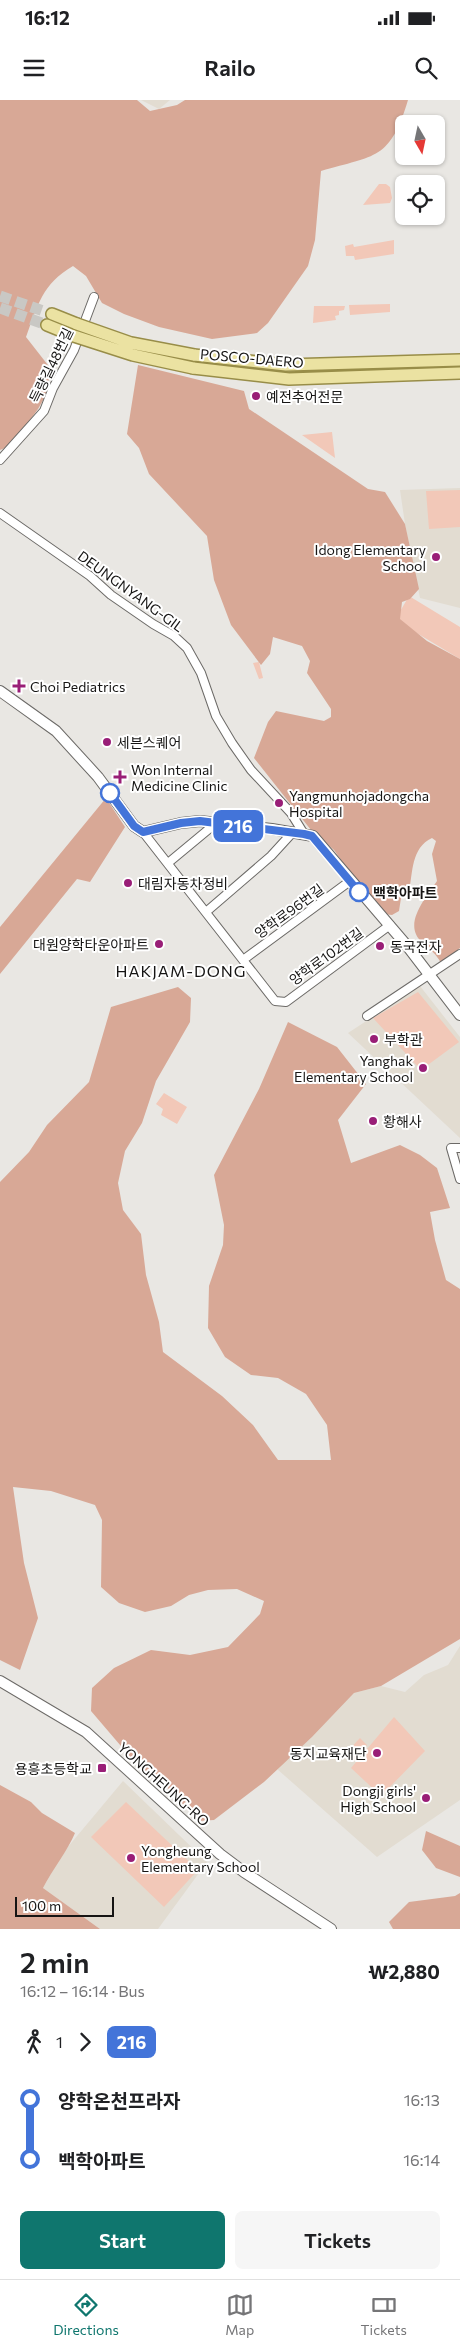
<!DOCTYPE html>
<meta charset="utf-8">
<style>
:root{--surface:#fff;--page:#f6f6f6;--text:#202124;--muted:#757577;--line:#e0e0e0;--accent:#0f766e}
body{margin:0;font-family:Commissioner,"Noto Sans KR",sans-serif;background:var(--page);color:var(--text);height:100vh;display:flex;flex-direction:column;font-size:19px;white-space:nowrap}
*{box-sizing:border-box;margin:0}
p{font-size:16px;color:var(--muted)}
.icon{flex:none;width:28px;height:28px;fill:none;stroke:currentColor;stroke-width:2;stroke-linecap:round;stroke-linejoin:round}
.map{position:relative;height:1829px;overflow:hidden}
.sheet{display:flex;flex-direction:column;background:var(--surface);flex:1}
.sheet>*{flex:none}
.badge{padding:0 10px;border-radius:8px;font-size:18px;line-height:32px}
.needle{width:32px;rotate:171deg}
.controls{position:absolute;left:395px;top:15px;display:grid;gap:10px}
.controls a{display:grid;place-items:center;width:50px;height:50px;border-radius:8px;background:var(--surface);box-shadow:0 1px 4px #0004;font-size:25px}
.scale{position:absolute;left:15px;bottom:12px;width:99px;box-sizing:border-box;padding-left:5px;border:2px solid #161514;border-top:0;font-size:14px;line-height:18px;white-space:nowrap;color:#161514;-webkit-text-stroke:4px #fff;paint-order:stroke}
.map>.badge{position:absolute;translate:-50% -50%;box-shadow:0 0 0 2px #fff}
.legs{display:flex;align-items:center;gap:8px;height:55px;padding:0 20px;font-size:16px}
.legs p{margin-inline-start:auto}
.overview{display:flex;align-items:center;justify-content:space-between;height:85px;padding:0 20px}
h1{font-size:28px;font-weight:600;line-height:38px}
.button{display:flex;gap:10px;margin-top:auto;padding:10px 20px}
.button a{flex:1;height:58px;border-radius:8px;background:var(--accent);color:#fff;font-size:20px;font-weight:600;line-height:58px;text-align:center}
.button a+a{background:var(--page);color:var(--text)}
ul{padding:0 20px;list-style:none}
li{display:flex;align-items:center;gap:18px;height:60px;font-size:19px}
li i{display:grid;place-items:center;width:8px;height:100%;margin:0 6px;background:currentColor}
li i::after{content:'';width:12px;height:12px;margin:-6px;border:4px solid;border-radius:50%;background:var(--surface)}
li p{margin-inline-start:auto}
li:first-child i{background:linear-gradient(#0000 50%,currentColor 0)}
li:last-child i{background:linear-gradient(currentColor 50%,#0000 0)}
.status{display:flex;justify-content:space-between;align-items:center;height:35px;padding:0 25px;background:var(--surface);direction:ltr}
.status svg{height:14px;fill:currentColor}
header{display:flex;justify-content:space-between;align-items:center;height:65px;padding:0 20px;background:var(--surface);font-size:22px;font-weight:600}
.menu{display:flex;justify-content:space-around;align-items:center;height:70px;border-top:1px solid var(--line);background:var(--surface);font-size:14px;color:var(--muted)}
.menu a{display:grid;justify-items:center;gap:2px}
.menu .active{color:var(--accent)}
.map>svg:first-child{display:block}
.built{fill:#e2dcd1}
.green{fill:#f2c8b8}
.forest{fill:#d8a896}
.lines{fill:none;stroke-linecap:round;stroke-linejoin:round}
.primary-tunnel{stroke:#c9c8c4;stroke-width:11;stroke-dasharray:11 5.5;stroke-linecap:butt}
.street-casing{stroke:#6c6a67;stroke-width:10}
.secondary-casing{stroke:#6c6a67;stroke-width:12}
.primary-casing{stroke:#988d48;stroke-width:14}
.street{stroke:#fff;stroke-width:8}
.secondary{stroke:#fff;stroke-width:10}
.primary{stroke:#ebe2a2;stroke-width:11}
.primary-bridge-casing{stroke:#988d48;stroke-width:14;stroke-linecap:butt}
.primary-bridge{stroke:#ebe2a2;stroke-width:11}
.line-1-casing{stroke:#fff;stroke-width:11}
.line-1{stroke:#4374d9;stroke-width:8}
.poi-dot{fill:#991e77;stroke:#fff;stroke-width:2}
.stop-1-dot{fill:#fff;stroke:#4374d9;stroke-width:2.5}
.labels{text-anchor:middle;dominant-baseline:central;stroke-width:4;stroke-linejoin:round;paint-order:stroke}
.street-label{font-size:14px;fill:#161514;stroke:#fff}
.poi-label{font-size:14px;fill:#161514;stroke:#fff;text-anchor:start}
.stop-label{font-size:14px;font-weight:bold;fill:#161514;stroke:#fff;text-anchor:start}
.quarter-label{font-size:16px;letter-spacing:1px;fill:#161514;stroke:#fff}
</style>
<div class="status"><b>16:12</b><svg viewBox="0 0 49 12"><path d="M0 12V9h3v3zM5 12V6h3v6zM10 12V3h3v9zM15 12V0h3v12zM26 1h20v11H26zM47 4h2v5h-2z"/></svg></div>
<header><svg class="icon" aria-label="menu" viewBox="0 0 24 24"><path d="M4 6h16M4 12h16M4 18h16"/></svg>Railo<svg class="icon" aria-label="search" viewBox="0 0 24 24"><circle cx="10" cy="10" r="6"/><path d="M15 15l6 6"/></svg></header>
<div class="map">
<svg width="460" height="1829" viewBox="0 0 460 1829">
<rect width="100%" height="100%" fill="#e9e7e3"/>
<path class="built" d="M141,0H170L159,9Z
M460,388V508L420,498L405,424L400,390Z
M420,886L460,937V1038L348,933Z
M460,1546V1700L377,1757L277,1669L312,1637L354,1593L381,1586L405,1592L424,1575L448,1565Z
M123,1681L207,1762L158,1829H100L43,1788L62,1754Z"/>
<path class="green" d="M379,84H386L390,87L392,98L390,103L363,105Z
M394,140V154L355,160L354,156H346L345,146L353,144L354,147Z
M390,204V212L350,215L349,205Z
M314,206H345L344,210L339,211V215L335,216L336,220L313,223Z
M332,332L335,358L302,335Z
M460,390V427L429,429L426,391Z
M409,496L460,527V559L395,520Z
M259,562L263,578L259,579L253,563Z
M418,892L459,942L421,970L373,918Z
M164,993L187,1007L177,1024L161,1015L163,1009L156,1004Z
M394,1617L425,1651L381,1696L351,1668Z
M360,1638L367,1645L353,1662L344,1655Z
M126,1702L198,1770L164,1807L91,1737Z"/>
<path class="forest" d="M0,0H137L150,11L177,5L185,0H408C390,60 376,55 321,71L315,140L308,166L268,223L257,233L212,239L159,227L124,214L102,203L86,176L73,166C42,184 38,205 26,237L51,269L46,295L38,309L12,345L0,350Z
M138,265L244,291L249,309L368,389L385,392L405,424L419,489L410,499L402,502L400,519L427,541L460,559V848L441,863C436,854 430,849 423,843C401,825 426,798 437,781L432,754L436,741L432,738C411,748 413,772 409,792L401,798L399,811L392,815L384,814L356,781L334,750L311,730L254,658L268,622L276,611L324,621L331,617V609L307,573L310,561L302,546L273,537L270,554L261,565L231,525L214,480L207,436L149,374L139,348L127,334Z
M106,698L125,727L90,782L77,779L0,874V827Z
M178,887L191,898L190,922L156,981L142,1023L125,1051L118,1083L123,1110L141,1134L146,1175L159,1222L163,1252L222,1296L253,1325L278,1360H331L327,1325L306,1294L278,1278L251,1275L225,1257L208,1228L209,1186L223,1145L224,1125L214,1075L259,989L288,922L337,947L366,984L338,1020L351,1063L400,1045L420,1055L437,1068L450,1108L430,1112L435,1140L446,1180L460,1189V1539L381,1586L354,1593L312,1637L264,1682L214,1720L198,1721L166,1686L138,1666L91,1611L92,1588L114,1568L151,1550L190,1555L228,1547L260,1514L264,1501L237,1489L208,1490L189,1495L171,1506L145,1512L119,1503L101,1487L102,1420L95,1405L51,1391L13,1387L24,1463L38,1518L20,1570L0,1560V1082L29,1052L47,1025L89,982L111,907Z
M0,1685L31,1702L42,1713L75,1733C68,1750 52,1770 43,1788L100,1829H0Z
M426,1731L460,1746V1777L436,1768L422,1750Z
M460,1793V1829H393L389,1822L409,1802L455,1796Z"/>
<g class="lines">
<path class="primary-tunnel" d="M0,196L52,214
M0,208L47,225"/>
<g class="street-casing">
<path id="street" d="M0,360L44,311L53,288L74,250L94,197
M0,413L90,476L111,495L153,524L174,536L187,548L201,573L216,616L232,643L251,670L291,713L304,734
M143,732L275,901L286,902L390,825
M168,763L215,724
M206,812L271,756L293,732
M243,860L350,781
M367,916L460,854
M460,1048H451L460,1079"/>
</g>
<g class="secondary-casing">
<path id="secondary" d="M0,591L56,631L98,677L134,726L143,732L181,723L200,721L272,729L313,736L408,847L460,915
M0,1581L86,1632L220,1754L244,1772L331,1829"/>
</g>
<g class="primary-casing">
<path id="primary" d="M52,214L77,224
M47,225L74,236
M194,255L286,265L460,260
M193,268L289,279L460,273"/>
</g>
<use href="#street" class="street"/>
<use href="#secondary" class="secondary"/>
<use href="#primary" class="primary"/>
<g class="primary-bridge-casing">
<path id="primary-bridge" d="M77,224L131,243L194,255
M74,236L133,255L193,268"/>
</g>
<use href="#primary-bridge" class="primary-bridge"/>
</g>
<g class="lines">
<g class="line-1-casing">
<path id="line-1" d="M110,693L134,726L143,732L181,723L200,721L304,734L312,736L359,792"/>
</g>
<use href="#line-1" class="line-1"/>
</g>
<g class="poi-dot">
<circle cx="256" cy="296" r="5"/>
<circle cx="436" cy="457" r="5"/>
<path d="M16.5 578.5h5v5h5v5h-5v5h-5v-5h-5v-5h5z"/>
<circle cx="107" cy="642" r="5"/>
<path d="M117.5 669.5h5v5h5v5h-5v5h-5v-5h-5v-5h5z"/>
<circle cx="279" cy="703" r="5"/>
<circle cx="128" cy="783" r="5"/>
<circle cx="159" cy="844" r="5"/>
<circle cx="380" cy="846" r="5"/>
<circle cx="374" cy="939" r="5"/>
<circle cx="423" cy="968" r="5"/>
<circle cx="373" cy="1021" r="5"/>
<circle cx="377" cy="1653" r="5"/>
<rect x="97" y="1663" width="10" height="10" rx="2.5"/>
<circle cx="426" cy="1698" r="5"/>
<circle cx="131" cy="1758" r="5"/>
</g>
<g class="stop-1-dot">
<circle cx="110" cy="693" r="9"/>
<circle cx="359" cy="792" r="9"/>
</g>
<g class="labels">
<g class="street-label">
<text transform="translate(252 258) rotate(5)">POSCO-DAERO</text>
<text transform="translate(51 265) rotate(-64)">득량길48번길</text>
<text transform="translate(131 491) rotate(36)">DEUNGNYANG-GIL</text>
<text transform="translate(289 811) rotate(-36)">양학로96번길</text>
<text transform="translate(326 856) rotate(-36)">양학로102번길</text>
<text transform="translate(164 1684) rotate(42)">YONGHEUNG-RO</text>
</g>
<g class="poi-label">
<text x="266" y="296">예전추어전문</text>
<text x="426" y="449" text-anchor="end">Idong Elementary<tspan x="426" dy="16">School</tspan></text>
<text x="30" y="586">Choi Pediatrics</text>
<text x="117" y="642">세븐스퀘어</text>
<text x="131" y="669">Won Internal<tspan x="131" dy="16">Medicine Clinic</tspan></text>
<text x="289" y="695">Yangmunhojadongcha<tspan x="289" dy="16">Hospital</tspan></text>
<text x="138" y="783">대림자동차정비</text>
<text x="149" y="844" text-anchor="end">대원양학타운아파트</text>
<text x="390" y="846">동국전자</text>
<text x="384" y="939">부학관</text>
<text x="413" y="960" text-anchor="end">Yanghak<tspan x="413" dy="16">Elementary School</tspan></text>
<text x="383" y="1021">황해사</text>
<text x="367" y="1653" text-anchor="end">동지교육재단</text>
<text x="92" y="1668" text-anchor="end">용흥초등학교</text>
<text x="416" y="1690" text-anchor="end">Dongji girls'<tspan x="416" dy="16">High School</tspan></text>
<text x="141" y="1750">Yongheung<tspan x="141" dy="16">Elementary School</tspan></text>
</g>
<g class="stop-label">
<text x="373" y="792">백학아파트</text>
</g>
<g class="quarter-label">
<text x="181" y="870">HAKJAM-DONG</text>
</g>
</g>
</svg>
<div class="controls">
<a><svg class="needle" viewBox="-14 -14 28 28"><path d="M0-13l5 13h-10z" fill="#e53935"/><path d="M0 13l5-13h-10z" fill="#757577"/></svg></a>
<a><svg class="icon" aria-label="locate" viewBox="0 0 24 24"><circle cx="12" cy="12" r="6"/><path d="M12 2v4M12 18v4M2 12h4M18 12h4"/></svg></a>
</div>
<div class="scale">100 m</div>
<b class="badge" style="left:238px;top:726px;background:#4374d9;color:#fff">216</b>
</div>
<section class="sheet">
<div class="overview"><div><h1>2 min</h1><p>16:12 – 16:14 · Bus</p></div><b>₩2,880</b></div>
<div class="legs"><svg class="icon" aria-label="walk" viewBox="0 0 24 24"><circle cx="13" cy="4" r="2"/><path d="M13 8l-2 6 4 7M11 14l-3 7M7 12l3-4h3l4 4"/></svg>1<svg class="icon" aria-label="forward" viewBox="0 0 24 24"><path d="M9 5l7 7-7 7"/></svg><b class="badge" style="background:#4374d9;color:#fff">216</b></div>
<ul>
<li><i style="color:#4374d9"></i><b>양학온천프라자</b><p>16:13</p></li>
<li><i style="color:#4374d9"></i><b>백학아파트</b><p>16:14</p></li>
</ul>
<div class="button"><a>Start</a><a>Tickets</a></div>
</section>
<nav class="menu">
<a class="active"><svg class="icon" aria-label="directions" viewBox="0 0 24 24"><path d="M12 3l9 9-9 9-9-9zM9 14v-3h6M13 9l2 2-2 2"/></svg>Directions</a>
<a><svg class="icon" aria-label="map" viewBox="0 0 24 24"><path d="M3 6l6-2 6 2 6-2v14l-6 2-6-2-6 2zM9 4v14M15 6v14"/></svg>Map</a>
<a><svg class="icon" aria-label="tickets" viewBox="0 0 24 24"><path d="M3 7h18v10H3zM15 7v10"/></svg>Tickets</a>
</nav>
